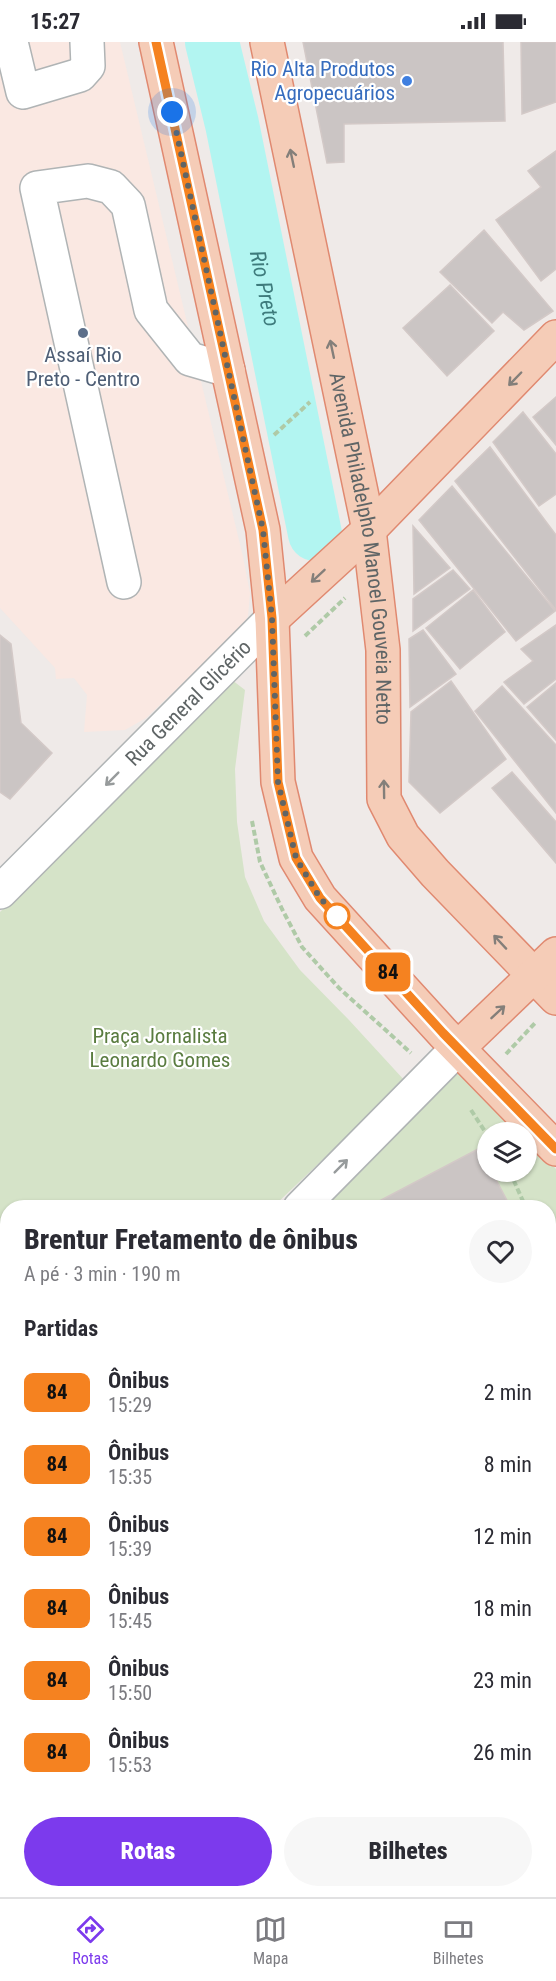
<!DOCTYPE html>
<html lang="pt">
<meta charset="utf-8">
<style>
:root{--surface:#fff;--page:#f7f7f7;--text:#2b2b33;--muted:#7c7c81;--line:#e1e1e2;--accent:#7c3aed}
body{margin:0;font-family:"Roboto Condensed",sans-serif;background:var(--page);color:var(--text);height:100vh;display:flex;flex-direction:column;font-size:22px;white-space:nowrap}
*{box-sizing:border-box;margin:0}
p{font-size:20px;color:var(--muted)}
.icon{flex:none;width:33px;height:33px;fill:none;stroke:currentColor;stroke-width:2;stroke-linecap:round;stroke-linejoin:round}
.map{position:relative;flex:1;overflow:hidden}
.sheet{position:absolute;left:0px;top:1158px;width:556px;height:698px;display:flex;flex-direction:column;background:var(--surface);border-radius:24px 24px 0 0;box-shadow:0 2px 4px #0004}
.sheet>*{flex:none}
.badge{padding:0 12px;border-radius:9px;font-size:21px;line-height:39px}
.tools{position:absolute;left:477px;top:1080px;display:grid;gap:12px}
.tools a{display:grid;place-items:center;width:60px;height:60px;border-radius:50%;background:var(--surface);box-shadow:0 2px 4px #0004;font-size:30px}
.you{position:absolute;width:30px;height:30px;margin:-15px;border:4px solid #fff;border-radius:50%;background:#1a73e8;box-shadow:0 0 0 9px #1a73e833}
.map>.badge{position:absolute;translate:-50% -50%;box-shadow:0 0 0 3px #fff}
h2{padding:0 24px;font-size:22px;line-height:54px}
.round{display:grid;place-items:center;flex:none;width:63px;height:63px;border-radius:32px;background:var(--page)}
.overview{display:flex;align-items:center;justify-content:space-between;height:102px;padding:0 24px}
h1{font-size:28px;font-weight:800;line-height:45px}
.cta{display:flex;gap:12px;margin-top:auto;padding:12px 24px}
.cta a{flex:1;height:69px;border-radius:36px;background:var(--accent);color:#fff;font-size:24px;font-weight:800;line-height:69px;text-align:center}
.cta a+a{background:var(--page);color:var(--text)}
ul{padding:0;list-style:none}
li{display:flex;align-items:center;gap:18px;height:72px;padding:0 24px}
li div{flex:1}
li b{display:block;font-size:22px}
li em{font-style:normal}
li .badge{min-width:66px;font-weight:700;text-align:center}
.status{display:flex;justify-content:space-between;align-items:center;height:42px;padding:0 30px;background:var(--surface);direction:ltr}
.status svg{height:16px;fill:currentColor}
.dock{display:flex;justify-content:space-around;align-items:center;height:84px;border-top:2px solid var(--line);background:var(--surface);font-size:16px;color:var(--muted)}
.dock a{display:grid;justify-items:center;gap:3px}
.dock .current{color:var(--accent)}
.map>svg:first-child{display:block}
.commercial{fill:#fae8e2}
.green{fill:#d5e3c8}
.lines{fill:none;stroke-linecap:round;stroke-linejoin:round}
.river{stroke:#b2f5f1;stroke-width:54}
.building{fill:#cbc5c4;stroke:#d3c9c7;stroke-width:1.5}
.minor-casing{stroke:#b0b4b5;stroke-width:36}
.major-casing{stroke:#e08970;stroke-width:36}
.path{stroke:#afcaa7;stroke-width:4;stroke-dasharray:6 3;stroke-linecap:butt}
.minor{stroke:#fff;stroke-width:33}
.major{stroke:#f5ccb7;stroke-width:33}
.rail{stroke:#b1b2b2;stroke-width:4.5;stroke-dasharray:1.5 8;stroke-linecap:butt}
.oneway{stroke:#847f7a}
.oneway2{stroke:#979b9c}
.line-casing{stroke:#fff;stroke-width:14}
.line{stroke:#f58220;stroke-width:9}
.walk{stroke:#5f6566;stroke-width:6;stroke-dasharray:0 10.8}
.shop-dot{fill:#3f7fe0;stroke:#fff;stroke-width:2}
.service-dot{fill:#5c6f8a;stroke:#fff;stroke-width:2}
.stop-dot{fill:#fff;stroke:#f58220;stroke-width:3}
.labels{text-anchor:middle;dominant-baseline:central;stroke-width:4.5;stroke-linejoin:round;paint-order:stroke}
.shop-label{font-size:21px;fill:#366cbe;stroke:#fff;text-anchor:end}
.service-label{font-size:21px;fill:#4e5e75;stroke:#fff}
.street-label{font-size:21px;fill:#5f6566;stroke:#fff}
.park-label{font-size:21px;fill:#5a7c40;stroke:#fff}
.water-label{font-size:22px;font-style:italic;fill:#3e7b7c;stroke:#fff}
</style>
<div class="status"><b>15:27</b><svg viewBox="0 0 49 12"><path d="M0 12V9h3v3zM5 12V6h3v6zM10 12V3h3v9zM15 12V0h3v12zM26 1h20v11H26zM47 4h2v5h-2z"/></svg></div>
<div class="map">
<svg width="556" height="1855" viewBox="0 0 556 1855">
<rect width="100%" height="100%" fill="#efeae8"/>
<path class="commercial" d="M0,0H120L243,515L250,551L248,574L243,584L146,676L125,688L84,690L87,653L74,636L56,637L55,626L0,566Z"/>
<path class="green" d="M232,638L245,648L235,727L237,780L245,835L264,879L300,928L349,978L405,1039L273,1165L8,1166L7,1192L0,1185V870Z
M458,1027L520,1090H488V1130H526L527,1097L556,1127V1806L549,1799V1166H322Z"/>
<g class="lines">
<path class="river" id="s1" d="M212,0L232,82L315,492"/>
</g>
<path class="building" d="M303,0H503L505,79L344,82V120L327,121Z
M521,0H556V60L522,72Z
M556,109V227L541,239L496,178L541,145L528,129Z
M484,188L553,269L524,288L503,270L492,281L440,230Z
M450,243L494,289L447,334L403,286Z
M556,355V403L533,375Z
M523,370L556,412V452L539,464L493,400Z
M490,405L556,493V568L455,439Z
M452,444L555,569L516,599L419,478Z
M413,484L450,526L414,552Z
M453,528L470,547L413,589V557Z
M473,548L505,590L460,627L426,586Z
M556,583V637L524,662L504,640L533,619L521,607Z
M423,588L456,632L410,665L409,597Z
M0,593L11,602L21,681L52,711L10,757L0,750Z
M451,639L506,717L440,771L409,740L411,670Z
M556,641V698L527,665Z
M502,644L556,703V771L475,669Z
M512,730L556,780V821L492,746Z
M480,1106L488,1120V1130H492L511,1166H366Z
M480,1106L488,1120V1130H492L511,1166H366Z
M549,1240L556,1254V1533L549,1520Z
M549,1240L556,1254L549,1257Z
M549,1520L556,1533V1646L549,1639Z
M549,1639L556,1646V1796L549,1789Z
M0,1659L8,1666V1811L0,1804Z
M44,1848H190L197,1855H51Z
M310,1848H342L336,1855H317Z
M342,1848H399L406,1855H336Z"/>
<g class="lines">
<g class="minor-casing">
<g id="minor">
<path d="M11,0L23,50L80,33L88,24L87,0"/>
<path d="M124,540L37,146L88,139L111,145L128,163L151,268L190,317L228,328"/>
<path id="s2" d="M0,850L272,577"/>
<path d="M300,1166L458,1006"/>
<path d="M0,1224L8,1231"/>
<path d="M0,1469L8,1461"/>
<path d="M0,1563L8,1570"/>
<path d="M549,1782L556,1789"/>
<path d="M286,1848L293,1855"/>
</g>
</g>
<g class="major-casing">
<g id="major">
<path d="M156,0L263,488L272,577L278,740L296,816L320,856L443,991L556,1107"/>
<path id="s3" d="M267,0L369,488L383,608L384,757L403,794L435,831L556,956"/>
<path d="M272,577L369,488L556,295"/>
<path d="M458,1006L556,912"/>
</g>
</g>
<path class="path" d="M274,393L310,360
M305,594L345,556
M252,779L260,820L282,867L302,905L339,946L411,1011
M506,1012L536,980
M471,1068L488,1094
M510,1130L526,1166
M549,1216L556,1230"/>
<use href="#minor" class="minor"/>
<use href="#major" class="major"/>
<path class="rail" d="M0,1417L8,1424
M424,1848L431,1855"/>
</g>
<defs><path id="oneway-shaft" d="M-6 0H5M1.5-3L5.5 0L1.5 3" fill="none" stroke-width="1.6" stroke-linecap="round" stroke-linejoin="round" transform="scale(1.5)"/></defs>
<g class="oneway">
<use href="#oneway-shaft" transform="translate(292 116) rotate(-102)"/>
<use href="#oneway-shaft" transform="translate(332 307) rotate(-102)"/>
<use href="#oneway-shaft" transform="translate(515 337) rotate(134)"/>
<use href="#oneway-shaft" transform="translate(318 534) rotate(137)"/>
<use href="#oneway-shaft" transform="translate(384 747) rotate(-91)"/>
<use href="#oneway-shaft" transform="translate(500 900) rotate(-133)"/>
<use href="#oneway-shaft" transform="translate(498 970) rotate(-43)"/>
</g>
<g class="oneway2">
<use href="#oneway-shaft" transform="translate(112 737) rotate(135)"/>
<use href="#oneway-shaft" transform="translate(341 1124) rotate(-45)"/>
</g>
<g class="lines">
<g class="line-casing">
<path id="line" d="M156,0L263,488L272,576L278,740L296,816L320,856L443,991L556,1107"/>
</g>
<use href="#line" class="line"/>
<path class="walk" d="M172,70L263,488L272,576L278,740L296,816L320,856L337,874"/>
</g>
<circle class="shop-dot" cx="407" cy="39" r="6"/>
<circle class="service-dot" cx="83" cy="291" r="6"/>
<circle class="stop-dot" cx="337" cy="874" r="12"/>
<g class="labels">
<g class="shop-label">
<text x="395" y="27">Rio Alta Produtos<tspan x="395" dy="24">Agropecuários</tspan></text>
</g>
<g class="service-label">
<text x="83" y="313">Assaí Rio<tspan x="83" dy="24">Preto - Centro</tspan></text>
</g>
<g class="street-label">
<text stroke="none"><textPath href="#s3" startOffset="516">Avenida Philadelpho Manoel Gouveia Netto</textPath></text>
<text stroke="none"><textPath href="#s2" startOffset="267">Rua General Glicério</textPath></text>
</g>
<g class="park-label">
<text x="160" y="994">Praça Jornalista<tspan x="160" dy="24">Leonardo Gomes</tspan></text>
</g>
<g class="water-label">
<text stroke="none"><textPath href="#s1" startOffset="252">Rio Preto</textPath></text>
</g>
</g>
</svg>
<div class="tools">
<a><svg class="icon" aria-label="layers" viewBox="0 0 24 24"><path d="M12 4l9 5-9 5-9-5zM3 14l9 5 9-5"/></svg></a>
</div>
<div class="you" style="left:172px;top:70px"></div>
<b class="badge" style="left:388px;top:930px;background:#f58220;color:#111">84</b>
<section class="sheet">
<div class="overview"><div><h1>Brentur Fretamento de ônibus</h1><p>A pé · 3 min · 190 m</p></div><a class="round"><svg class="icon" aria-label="heart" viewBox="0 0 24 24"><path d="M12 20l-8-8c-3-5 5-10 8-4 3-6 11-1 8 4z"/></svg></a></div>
<h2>Partidas</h2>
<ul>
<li><span class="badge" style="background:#f58220;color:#111">84</span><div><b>Ônibus</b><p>15:29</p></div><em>2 min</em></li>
<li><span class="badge" style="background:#f58220;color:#111">84</span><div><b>Ônibus</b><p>15:35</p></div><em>8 min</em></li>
<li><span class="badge" style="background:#f58220;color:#111">84</span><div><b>Ônibus</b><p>15:39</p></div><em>12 min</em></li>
<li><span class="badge" style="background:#f58220;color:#111">84</span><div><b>Ônibus</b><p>15:45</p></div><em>18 min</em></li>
<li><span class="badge" style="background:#f58220;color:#111">84</span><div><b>Ônibus</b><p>15:50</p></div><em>23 min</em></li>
<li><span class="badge" style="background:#f58220;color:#111">84</span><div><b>Ônibus</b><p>15:53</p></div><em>26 min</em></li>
</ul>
<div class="cta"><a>Rotas</a><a>Bilhetes</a></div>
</section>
</div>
<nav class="dock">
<a class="current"><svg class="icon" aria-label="directions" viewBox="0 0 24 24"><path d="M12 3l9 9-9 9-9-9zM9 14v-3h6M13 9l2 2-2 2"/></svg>Rotas</a>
<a><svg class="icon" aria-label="map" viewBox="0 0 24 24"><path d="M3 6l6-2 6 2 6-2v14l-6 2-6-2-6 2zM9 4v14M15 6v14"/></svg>Mapa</a>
<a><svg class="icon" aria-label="tickets" viewBox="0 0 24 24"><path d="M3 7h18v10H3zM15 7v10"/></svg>Bilhetes</a>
</nav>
